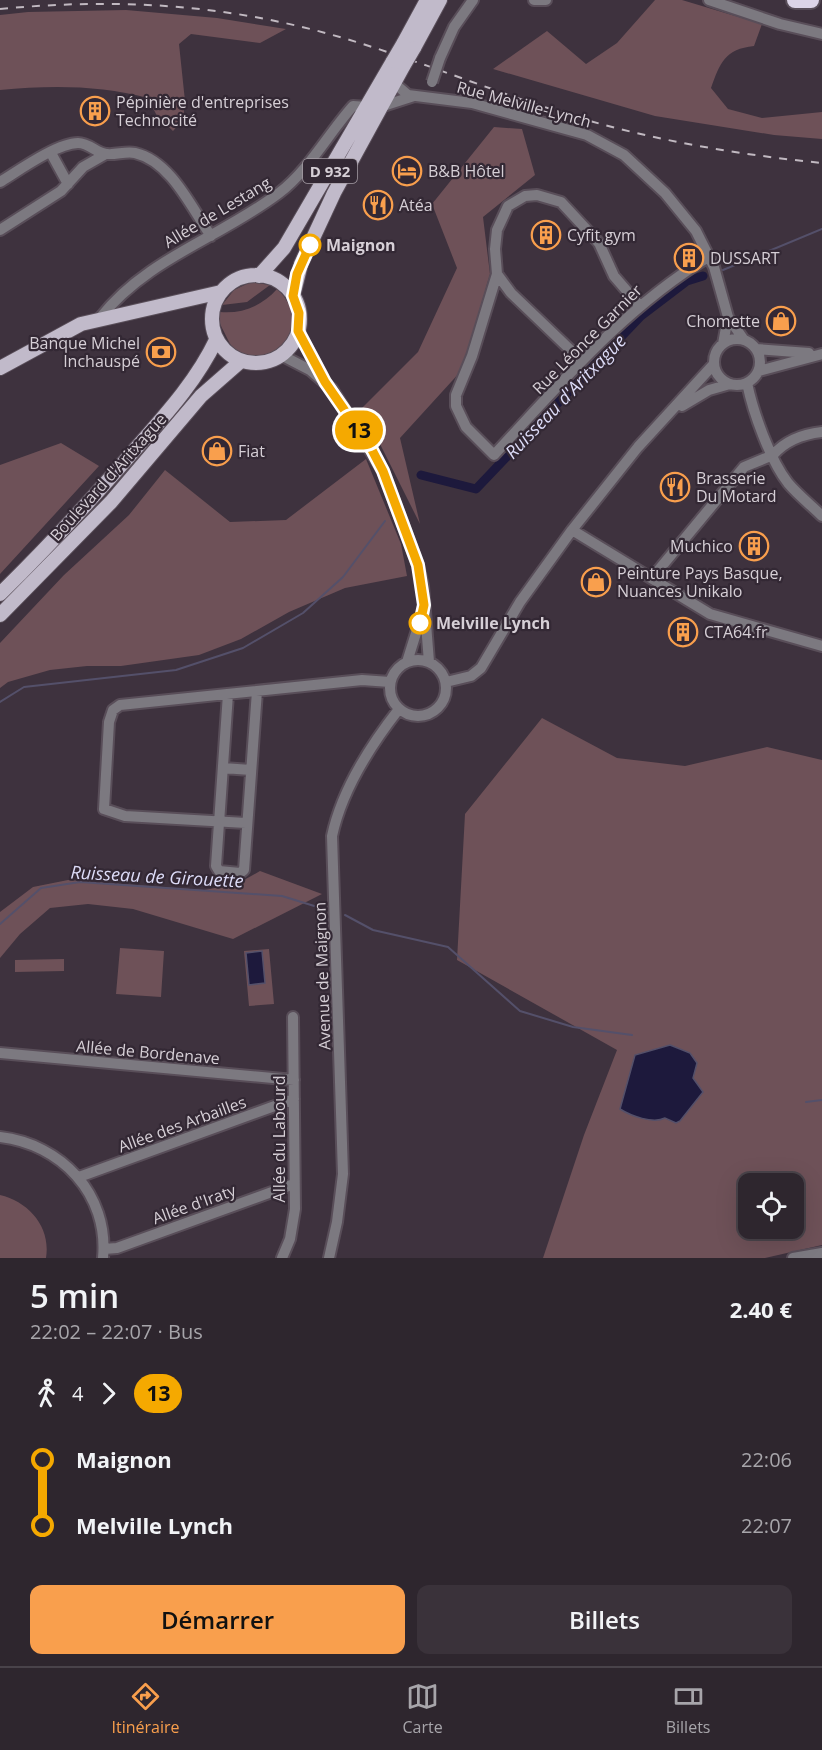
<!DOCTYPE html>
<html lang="fr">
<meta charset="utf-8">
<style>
:root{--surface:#2e262e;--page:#3a323a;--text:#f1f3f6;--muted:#a7a5aa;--line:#49434a;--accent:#f99f4d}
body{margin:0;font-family:"Open Sans",sans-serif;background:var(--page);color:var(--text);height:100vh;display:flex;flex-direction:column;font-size:22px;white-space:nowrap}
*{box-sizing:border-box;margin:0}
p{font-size:20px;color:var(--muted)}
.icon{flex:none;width:33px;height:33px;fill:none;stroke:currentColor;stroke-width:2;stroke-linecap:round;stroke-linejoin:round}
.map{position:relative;height:1258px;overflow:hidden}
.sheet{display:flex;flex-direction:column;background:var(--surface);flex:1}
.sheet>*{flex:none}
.badge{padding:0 12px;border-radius:20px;font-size:21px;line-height:39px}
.fabs{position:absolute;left:738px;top:1173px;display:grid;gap:12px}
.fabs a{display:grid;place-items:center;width:66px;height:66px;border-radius:12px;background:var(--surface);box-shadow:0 6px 24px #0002,0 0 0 2px var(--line);font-size:30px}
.map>.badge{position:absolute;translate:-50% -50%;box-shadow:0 0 0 3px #fff}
.legs{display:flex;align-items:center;gap:9px;height:66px;padding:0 30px;font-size:20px}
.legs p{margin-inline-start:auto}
.summary{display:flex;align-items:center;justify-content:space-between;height:102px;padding:0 30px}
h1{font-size:33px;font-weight:600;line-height:45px}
.action{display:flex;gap:12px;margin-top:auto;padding:12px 30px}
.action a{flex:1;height:69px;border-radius:12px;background:var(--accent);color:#111;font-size:24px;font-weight:600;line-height:69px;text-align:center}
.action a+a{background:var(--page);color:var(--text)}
ul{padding:0 30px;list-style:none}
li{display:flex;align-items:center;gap:21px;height:66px;font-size:22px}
li i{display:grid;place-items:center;width:9px;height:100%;margin:0 8px;background:currentColor}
li i::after{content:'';width:15px;height:15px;margin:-8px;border:4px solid;border-radius:50%;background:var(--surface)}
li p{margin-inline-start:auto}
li:first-child i{background:linear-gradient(#0000 50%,currentColor 0)}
li:last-child i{background:linear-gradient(currentColor 50%,#0000 0)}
.dock{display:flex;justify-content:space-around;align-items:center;height:84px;border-top:2px solid var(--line);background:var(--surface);font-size:16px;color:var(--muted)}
.dock a{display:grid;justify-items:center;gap:3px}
.dock .active{color:var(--accent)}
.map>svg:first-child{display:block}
.green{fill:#6e5158;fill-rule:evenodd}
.water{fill:#1d193c;stroke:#54506a;stroke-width:1.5}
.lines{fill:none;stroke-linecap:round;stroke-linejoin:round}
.stream{stroke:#54506a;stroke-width:2}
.canal{stroke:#1d193c;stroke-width:9}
.minor-casing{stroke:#594e59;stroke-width:14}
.major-casing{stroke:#594e59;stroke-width:16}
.highway-casing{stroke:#594e59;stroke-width:20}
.minor{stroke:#7c7980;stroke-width:10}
.major{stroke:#c1baca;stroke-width:14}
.highway{stroke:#dcd4e7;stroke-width:16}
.rail{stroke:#c1b9c1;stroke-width:2;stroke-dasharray:8 8;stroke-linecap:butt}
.minor-bridge-casing{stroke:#594e59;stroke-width:14;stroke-linecap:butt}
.major-bridge-casing{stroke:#594e59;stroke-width:16;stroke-linecap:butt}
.minor-bridge{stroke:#7c7980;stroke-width:10}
.major-bridge{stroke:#c1baca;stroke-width:14}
.line-1-casing{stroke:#fff;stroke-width:14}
.line-1{stroke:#f5a900;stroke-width:9}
.stop-1-dot{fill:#fff;stroke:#f5a900;stroke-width:3}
.labels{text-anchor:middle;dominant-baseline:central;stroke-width:4.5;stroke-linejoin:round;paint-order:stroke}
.shield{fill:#332834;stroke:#a59da5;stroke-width:1.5}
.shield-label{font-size:15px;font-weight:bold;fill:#d6cfd6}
.poi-label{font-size:16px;fill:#d6cfd6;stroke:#332834;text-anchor:start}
.street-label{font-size:16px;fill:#d6cfd6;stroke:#332834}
.stop-label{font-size:16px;font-weight:bold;fill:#d6cfd6;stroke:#332834;text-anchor:start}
.water-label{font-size:18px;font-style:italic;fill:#dddcf8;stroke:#332834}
</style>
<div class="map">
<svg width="822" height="1258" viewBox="0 0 822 1258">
<rect width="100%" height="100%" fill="#3e323e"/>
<path class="green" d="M655,0H682L762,24L754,46C725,49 720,63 711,88L728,109L762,118L822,112V139L774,135L655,116L493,69L547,31L586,64L617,43Z
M126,10L217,18L286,29L260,43L191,34L179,44L185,101L183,120L173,131L157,116L148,98C100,85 50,85 0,90V15L28,12Z
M494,127L522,129L535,175L483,217L490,274L462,370L400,438L420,524L362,408L418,352L457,268L432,204Z
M251,282L270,285L247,302L222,305L234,290Z
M277,289C326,335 249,388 227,338C223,328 217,323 220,312C242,314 262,306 277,289Z
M61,443L99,466L0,574V465Z
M366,459L401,544L407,576L345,588L289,612L241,639L199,655L121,666H87L50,670L8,682L0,688V643L64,575L129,515L165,470L230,522L286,520Z
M542,718L617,758L685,766L767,747L822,760V1245L765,1258H543L584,1135L617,1050L457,960L465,814ZM748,1184H794V1228H748Z
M260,871L322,894L233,939L133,909L88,904L50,908L20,934L0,958V912L33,887L68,880L204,890L237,884Z
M120,948L164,951L161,997L116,994Z
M269,949L274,1004L249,1006L244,951Z
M64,959V971L15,972V960Z
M0,1195C29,1202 51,1227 46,1258H0Z"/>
<path class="water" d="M262,951L265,983L249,985L246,953Z
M670,1045L690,1053L697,1063L693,1078L703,1092L680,1121L676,1123L665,1118C653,1124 631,1116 620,1109L635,1055Z"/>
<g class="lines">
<path class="stream" d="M723,270L822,229
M0,702L24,687L176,670L243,648L303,613L343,577L385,521
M345,915L373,930L448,947L520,1011L573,1027L632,1035
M0,924L41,888L80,882L282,896L324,909
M806,1102L822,1100"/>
<path class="canal" d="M421,475L476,489L641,316L687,281L703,276"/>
<g class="minor-casing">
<path id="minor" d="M534,0H546
M709,0L780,24L822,34
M440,58L454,27L473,0
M394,83L408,95L472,103L587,135L624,155L665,193L696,231L714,267L728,317
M380,107L414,96
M51,153L68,184
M0,182C18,171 57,143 78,143C90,143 97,154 107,154C116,155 126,151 135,153C171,161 192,209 211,236
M0,230L61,191L83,167L104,155
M497,274L511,293L582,361
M639,305L614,276L599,243L561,202L537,195L525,196L508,206L497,230L495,249L497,274L472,356L456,395V406L466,427L494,455C561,383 625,307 710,256
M100,318C147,258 220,238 279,193C309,170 328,134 353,106L367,107
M298,331L322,376
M714 362a23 23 0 1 1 46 0a23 23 0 1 1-46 0Z
M723,344L728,317L744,340
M756,349L809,353
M281,355L310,370L332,389L383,471L418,565L423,586L429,662
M759,371L822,354
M747,383C753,412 770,460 788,483C798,495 811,505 822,516
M682,406L709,390L730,384
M773,455C785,441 804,434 822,432
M572,530L710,614L822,646
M652,578L744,467L773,455
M390 688a28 28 0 1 1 56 0a28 28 0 1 1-56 0Z
M407,662L422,614
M446,682L471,676L481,668L520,602L572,530L638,447L714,364
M228,694L216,866L219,871L240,873L244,870L257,691
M223,768L251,770
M246,823L125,816L104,809L109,722L113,710L120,705L362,680L390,682
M0,1053L294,1080
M0,1137C61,1144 109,1194 103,1258
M79,1177L294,1099
M104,1249L117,1248L294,1184
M282,1258L290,1239L295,1209L293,1017
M329,1258L337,1222L343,1174L332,836C342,789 370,746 399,709
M793,1258L822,1253"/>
</g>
<g class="major-casing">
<path id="major" d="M403,44L427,0
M414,48L440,0
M212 319a44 44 0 1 1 88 0a44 44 0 1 1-88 0Z
M259,276L284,248L393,61
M293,296L301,264L334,193L404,65
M0,368L81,324L221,292
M0,594C48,547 94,497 138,446C167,413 197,380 216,340
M0,615L111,502L201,396L241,361"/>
</g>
<g class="highway-casing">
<path id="highway" d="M795,0H811"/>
</g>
<use href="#minor" class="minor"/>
<use href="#major" class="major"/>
<use href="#highway" class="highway"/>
<path class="rail" d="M0,9C94,0 187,2 280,22C376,42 467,83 560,112C645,139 733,154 822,163"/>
<g class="minor-bridge-casing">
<path id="minor-bridge" d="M432,82L440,58"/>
</g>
<g class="major-bridge-casing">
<path id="major-bridge" d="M393,61L403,44
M404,65L414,48"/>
</g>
<use href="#minor-bridge" class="minor-bridge"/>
<use href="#major-bridge" class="major-bridge"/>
</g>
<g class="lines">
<g class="line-1-casing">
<path id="line-1" d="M310,245L297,274L293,296L299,313L298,331L325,382L372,450L383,471L418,565L424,605L420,623"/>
</g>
<use href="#line-1" class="line-1"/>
</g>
<defs>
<g id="building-ring" transform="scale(1.5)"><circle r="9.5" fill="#332834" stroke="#f99f4d" stroke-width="1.5"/><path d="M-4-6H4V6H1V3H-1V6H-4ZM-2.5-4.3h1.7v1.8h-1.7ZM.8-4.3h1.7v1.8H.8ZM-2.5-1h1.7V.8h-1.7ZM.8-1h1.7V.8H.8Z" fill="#f99f4d"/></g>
<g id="hotel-ring" transform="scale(1.5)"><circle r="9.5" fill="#332834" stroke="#f99f4d" stroke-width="1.5"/><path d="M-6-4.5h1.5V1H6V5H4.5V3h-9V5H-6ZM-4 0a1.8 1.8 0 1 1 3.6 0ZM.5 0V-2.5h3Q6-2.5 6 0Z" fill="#f99f4d"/></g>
<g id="restaurant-ring" transform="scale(1.5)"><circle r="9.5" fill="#332834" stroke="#f99f4d" stroke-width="1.5"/><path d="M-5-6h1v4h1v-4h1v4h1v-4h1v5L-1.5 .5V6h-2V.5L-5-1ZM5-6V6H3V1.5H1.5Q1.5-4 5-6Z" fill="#f99f4d"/></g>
<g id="shop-ring" transform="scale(1.5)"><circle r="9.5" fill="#332834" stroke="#f99f4d" stroke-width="1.5"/><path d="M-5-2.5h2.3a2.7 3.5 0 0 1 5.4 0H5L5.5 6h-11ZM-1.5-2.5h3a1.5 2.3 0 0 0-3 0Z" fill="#f99f4d"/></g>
<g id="bank-ring" transform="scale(1.5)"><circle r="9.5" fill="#332834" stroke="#f99f4d" stroke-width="1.5"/><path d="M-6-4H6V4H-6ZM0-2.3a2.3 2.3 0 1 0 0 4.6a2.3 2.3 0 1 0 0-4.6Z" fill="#f99f4d"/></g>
</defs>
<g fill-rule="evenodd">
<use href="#building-ring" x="95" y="111"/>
<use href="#hotel-ring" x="407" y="171"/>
<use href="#restaurant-ring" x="378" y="205"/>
<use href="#building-ring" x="546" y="235"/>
<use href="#building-ring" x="689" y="258"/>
<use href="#shop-ring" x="781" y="321"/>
<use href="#bank-ring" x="161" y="352"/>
<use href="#shop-ring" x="217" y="451"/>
<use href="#restaurant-ring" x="675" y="487"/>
<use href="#building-ring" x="754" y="546"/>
<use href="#shop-ring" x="596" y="582"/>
<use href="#building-ring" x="683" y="632"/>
</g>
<g class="stop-1-dot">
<circle cx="310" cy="245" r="10"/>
<circle cx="420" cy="623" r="10"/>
</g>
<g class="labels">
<rect class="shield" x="303" y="159" width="54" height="24" rx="4.5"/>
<g class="shield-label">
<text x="330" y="171">D 932</text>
</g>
<g class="poi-label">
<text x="116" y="102">Pépinière d'entreprises<tspan x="116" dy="18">Technocité</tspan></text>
<text x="428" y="171">B&amp;B Hôtel</text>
<text x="399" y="205">Atéa</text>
<text x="567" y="235">Cyfit gym</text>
<text x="710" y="258">DUSSART</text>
<text x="760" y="321" text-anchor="end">Chomette</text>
<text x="140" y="343" text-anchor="end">Banque Michel<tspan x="140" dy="18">Inchauspé</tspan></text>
<text x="238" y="451">Fiat</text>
<text x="696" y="478">Brasserie<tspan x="696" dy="18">Du Motard</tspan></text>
<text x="733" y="546" text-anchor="end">Muchico</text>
<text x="617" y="573">Peinture Pays Basque,<tspan x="617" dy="18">Nuances Unikalo</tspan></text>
<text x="704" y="632">CTA64.fr</text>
</g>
<g class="street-label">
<text transform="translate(524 104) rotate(15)">Rue Melville-Lynch</text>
<text transform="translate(217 212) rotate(-31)">Allée de Lestang</text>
<text transform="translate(587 339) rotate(-45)">Rue Léonce Garnier</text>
<text transform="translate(108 477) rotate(-48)">Boulevard d'Aritxague</text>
<text transform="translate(322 976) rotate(-92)">Avenue de Maignon</text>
<text transform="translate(148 1052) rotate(5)">Allée de Bordenave</text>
<text transform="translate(182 1124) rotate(-20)">Allée des Arbailles</text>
<text transform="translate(279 1139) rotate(-90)">Allée du Labourd</text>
<text transform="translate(194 1204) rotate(-20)">Allée d'Iraty</text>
</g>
<g class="stop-label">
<text x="326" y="245">Maignon</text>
<text x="436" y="623">Melville Lynch</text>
</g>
<g class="water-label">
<text transform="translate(565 396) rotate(-46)">Ruisseau d'Aritxague</text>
<text transform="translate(157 876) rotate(3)">Ruisseau de Girouette</text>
</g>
</g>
</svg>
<div class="fabs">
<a><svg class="icon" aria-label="locate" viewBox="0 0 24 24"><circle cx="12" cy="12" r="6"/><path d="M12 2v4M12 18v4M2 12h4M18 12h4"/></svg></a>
</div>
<b class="badge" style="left:359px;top:430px;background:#f5a900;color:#111">13</b>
</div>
<section class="sheet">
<div class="summary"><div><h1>5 min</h1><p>22:02 – 22:07 · Bus</p></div><b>2.40 €</b></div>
<div class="legs"><svg class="icon" aria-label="walk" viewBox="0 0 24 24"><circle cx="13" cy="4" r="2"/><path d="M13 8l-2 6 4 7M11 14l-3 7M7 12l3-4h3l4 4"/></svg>4<svg class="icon" aria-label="forward" viewBox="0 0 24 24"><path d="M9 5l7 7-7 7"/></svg><b class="badge" style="background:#f5a900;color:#111">13</b></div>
<ul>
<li><i style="color:#f5a900"></i><b>Maignon</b><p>22:06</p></li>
<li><i style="color:#f5a900"></i><b>Melville Lynch</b><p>22:07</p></li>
</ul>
<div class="action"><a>Démarrer</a><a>Billets</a></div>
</section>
<nav class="dock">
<a class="active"><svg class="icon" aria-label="directions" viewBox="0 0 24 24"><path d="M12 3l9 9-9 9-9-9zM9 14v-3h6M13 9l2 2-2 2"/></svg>Itinéraire</a>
<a><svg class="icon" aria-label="map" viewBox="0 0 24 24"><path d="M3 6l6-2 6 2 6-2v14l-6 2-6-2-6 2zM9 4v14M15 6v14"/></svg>Carte</a>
<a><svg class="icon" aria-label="tickets" viewBox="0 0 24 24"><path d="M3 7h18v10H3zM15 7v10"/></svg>Billets</a>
</nav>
